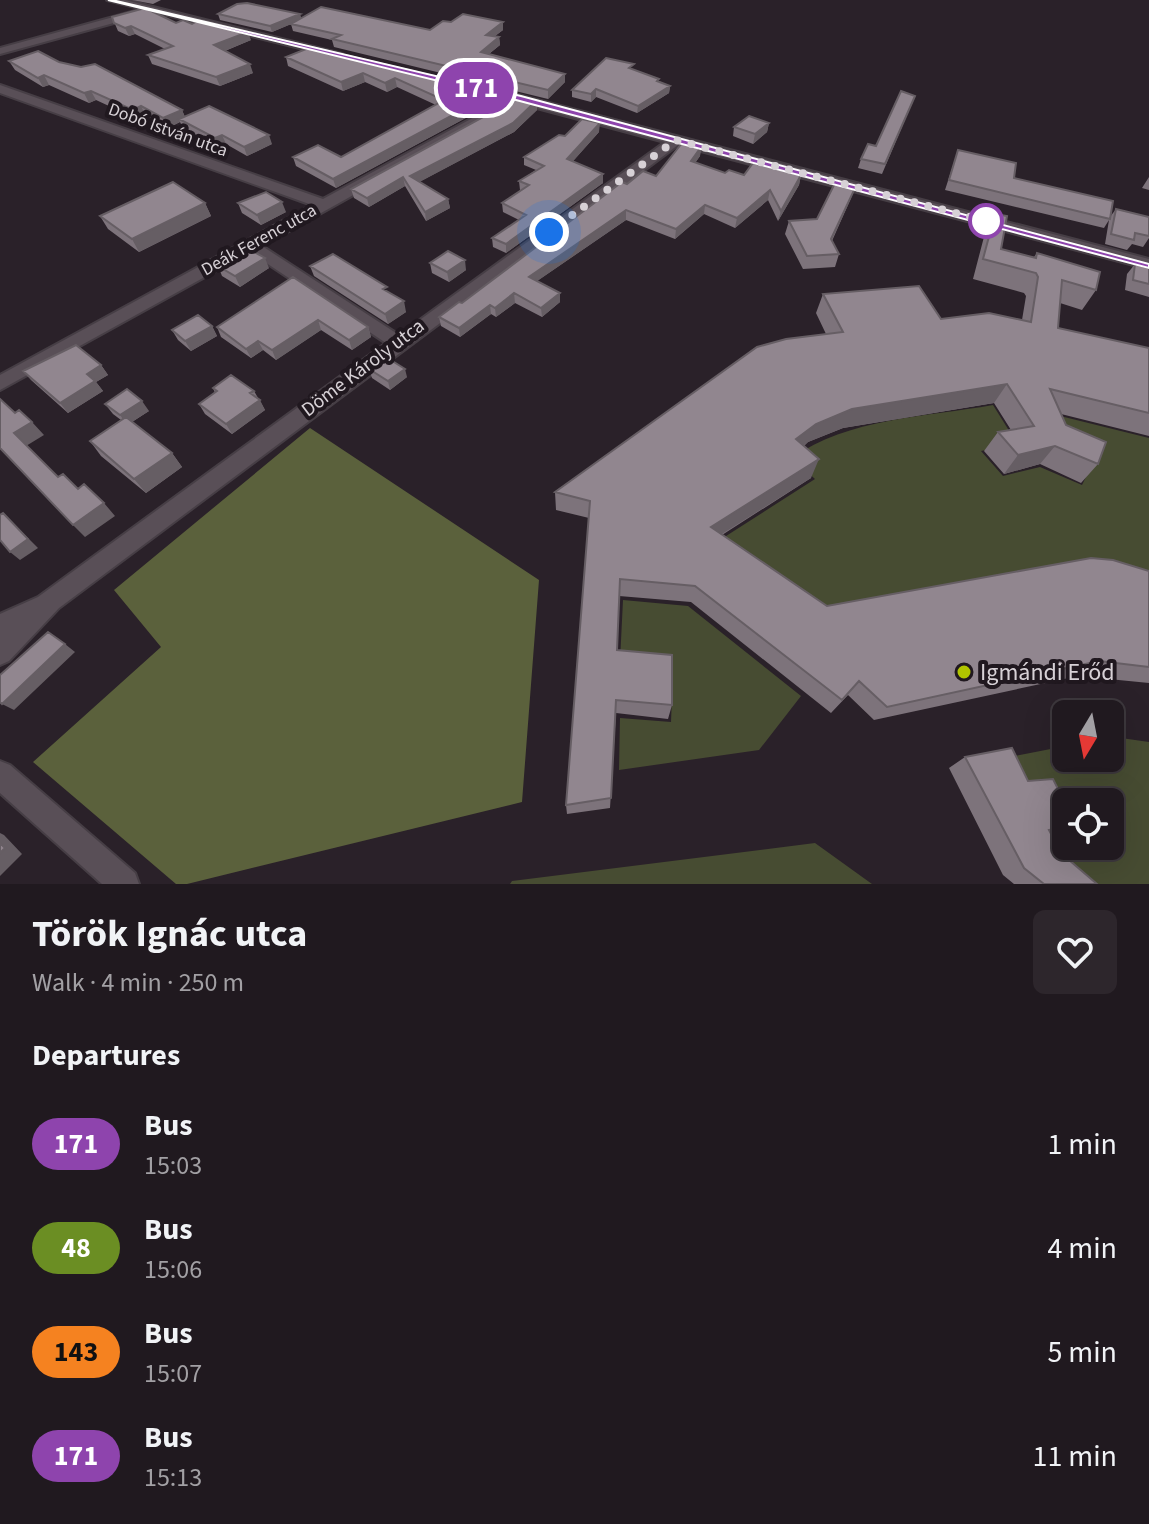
<!DOCTYPE html>
<meta charset="utf-8">
<style>
:root{--surface:#20191f;--page:#2d262c;--text:#f1f3f6;--muted:#a2a0a4;--line:#3d383d}
body{margin:0;font-family:"Source Sans 3",sans-serif;background:var(--page);color:var(--text);height:100vh;display:flex;flex-direction:column;font-size:30px;white-space:nowrap}
*{box-sizing:border-box;margin:0}
p{font-size:26px;color:var(--muted)}
.icon{flex:none;width:44px;height:44px;fill:none;stroke:currentColor;stroke-width:2;stroke-linecap:round;stroke-linejoin:round}
.map{position:relative;height:884px;overflow:hidden}
.details{display:flex;flex-direction:column;background:var(--surface);flex:1}
.details>*{flex:none}
.badge{padding:0 16px;border-radius:26px;font-size:28px;line-height:52px}
.needle{width:52px;rotate:190deg}
.fabs{position:absolute;left:1052px;top:700px;display:grid;gap:16px}
.fabs a{display:grid;place-items:center;width:72px;height:72px;border-radius:12px;background:var(--surface);box-shadow:0 8px 32px #0002,0 0 0 2px var(--line);font-size:40px}
.you{position:absolute;width:40px;height:40px;margin:-20px;border:6px solid #fff;border-radius:50%;background:#1a73e8;box-shadow:0 0 0 12px #1a73e833}
.map>.badge{position:absolute;translate:-50% -50%;box-shadow:0 0 0 4px #fff}
h2{padding:0 32px;font-size:30px;line-height:72px}
.round{display:grid;place-items:center;flex:none;width:84px;height:84px;border-radius:12px;background:var(--page)}
.head{display:flex;align-items:center;justify-content:space-between;height:136px;padding:0 32px}
h1{font-size:38px;font-weight:700;line-height:60px}
ul{padding:0;list-style:none}
li{display:flex;align-items:center;gap:24px;height:104px;padding:0 32px}
li div{flex:1}
li b{display:block;font-size:30px}
li em{font-style:normal}
li .badge{min-width:88px;font-weight:700;text-align:center}
.map>svg:first-child{display:block}
.green{fill:#474c32;fill-rule:evenodd}
.forest{fill:#5b613c}
.lines{fill:none;stroke-linecap:round;stroke-linejoin:round}
.minor-casing{stroke:#463e45;stroke-width:4}
.minor{fill:#594f57;fill-rule:evenodd}
.wall{fill:#7d737b}
.shaded-wall{fill:#665e64}
.building{fill:#91868f;stroke:#665e64;stroke-width:2}
.line{fill:#8e44ad;stroke:#fff;stroke-width:2}
.walk{stroke:#d7d1d6;stroke-width:8;stroke-dasharray:0 14.4}
.stop-dot{fill:#fff;stroke:#8e44ad;stroke-width:4}
.poi-dot{fill:#b1c500;stroke:#20181f;stroke-width:3}
.labels{text-anchor:middle;dominant-baseline:central;stroke-width:8;stroke-linejoin:round;paint-order:stroke}
.far-street-label{font-size:18px;fill:#d7d1d6;stroke:#20181f}
.street-label{font-size:20px;fill:#d7d1d6;stroke:#20181f}
.near-poi-label{font-size:24px;fill:#d7d1d6;stroke:#20181f;text-anchor:start}
</style>
<div class="map">
<svg width="1149" height="884" viewBox="0 0 1149 884">
<rect width="100%" height="100%" fill="#2a2129"/>
<path class="green" d="M993,405L1008,429L1009,439L1005,446L981,451L1003,476L1040,467L1082,485L1094,461L1040,411L1149,438V592L818,621L712,545L815,479L792,458C848,418 926,417 993,405Z
M623,600L688,606L801,696L759,750L619,770L620,718L671,722L673,668L620,661Z
M1114,737L1149,742V884H1067L1031,841L1056,836L1033,789L995,760L1066,746V758H1110V738ZM1066,802H1110V846H1066Z
M815,843L872,884H510L512,881Z"/>
<path class="forest" d="M310,428L539,580L522,802L187,884H176L33,762L161,647L114,590Z"/>
<g class="lines">
<g class="minor-casing">
<path id="minor" d="M107,0H125L342,54L336,57Z
M139,10L144,13L143,15L0,54V48Z
M472,83L1149,259V269L678,145L59,608L9,661L0,665V614L38,597L386,343L250,252L0,390V375L312,205L0,93V85L323,199L506,100L468,90V84ZM518,103L665,142L399,335L262,246Z
M0,761L10,765L135,873L139,884H102L0,793Z"/>
</g>
<use href="#minor" class="minor"/>
</g>
<path class="wall" d="M132,0H161L153,4Z
M218,14H300L301,18L430,30H503L495,36L499,37L500,45L489,54L565,74V82L548,99L334,47L332,40L293,31L291,24L272,32L220,20Z
M112,17L192,24L251,40L225,51L253,73L220,86L152,64L148,55L165,49L135,34L129,36L118,31Z
M311,47L499,100L336,188L296,166L293,157H341L436,105L397,87L387,92L365,82L343,91L288,66L286,57Z
M9,61L59,62L182,110L185,117L272,144L247,156L226,144L219,148L183,128L180,122L168,128L146,116L137,119L96,100L89,103L49,85L43,87L15,70Z
M633,70L670,86L669,93L637,113L596,97L591,102L572,97V90Z
M915,96L882,174L858,168L861,159L876,146Z
M536,101L537,110L514,132L419,182L448,199L450,208L426,221L405,186L369,207L354,198L351,189Z
M769,123L767,132L753,144L733,136L734,127Z
M599,132L573,161L603,183L506,253L493,247L492,238L519,220L503,212L502,203L521,190H520L519,181L536,170L524,165V157L565,136Z
M701,147L700,156L695,163L725,173L744,175H801L799,185L778,221L768,200L735,228L704,214L675,239L626,220L537,281L560,302L542,317L515,303L496,317L491,314L460,337L441,326L439,317L462,303L627,184L656,176Z
M958,150L1014,178L1110,217L1116,209L1149,217V238L1143,247L1132,244L1127,250L1105,244L1109,220L1104,228L945,190Z
M1149,177V190L1142,188Z
M851,198L832,241L839,254L835,267L803,269L785,234L789,221L817,219Z
M205,203L211,216L139,252L108,229L100,216Z
M238,203L286,212L261,225L242,213Z
M995,214L1001,249L1034,257L1037,253L1096,290L1082,310L1060,303L1058,328L1149,348V436L1061,414L1066,425L1098,464L1081,483L1040,464L1004,474L984,451L998,432L1011,430L994,403L843,428L808,442L804,446L811,478L722,535L827,606L1149,571V683L1078,676L874,720L848,695L831,713L691,602L619,596L617,650L672,705L668,719L616,713L610,808L567,814L566,805L589,518L556,510L555,492L826,334L816,313L823,294L941,319L1022,320L1026,296L1024,293L973,279L985,233Z
M430,263L466,270L449,282L432,273Z
M1135,264L1149,268V297L1125,290L1127,274Z
M218,266L269,268L240,287L222,276Z
M310,266L388,292L406,312L388,324L314,276Z
M293,277L368,327L371,337L352,350L321,330L276,360L263,350L251,358L221,337L217,327Z
M212,326L217,336L191,351L178,340L172,330Z
M101,365L108,375L96,382L103,391L68,413L31,380L23,371Z
M369,369L407,377L390,390L372,378Z
M213,388L254,391L265,410L232,434L205,414L199,404L215,393Z
M105,404L149,411L132,422L172,453L182,467L146,493L101,456L90,441L121,420L113,414Z
M965,757L1028,781L1066,805V830L1052,835L1061,853L1097,884H1014L1003,875L949,768Z"/>
<path class="shaded-wall" d="M300,14L301,20L272,32L270,26Z
M503,22V30L487,42L486,35Z
M131,26L135,34L129,36L125,28Z
M248,32L251,40L217,54L214,45Z
M499,37L500,45L481,60V52Z
M250,64L253,73L220,86L216,77Z
M363,73L365,82L343,91L341,82Z
M565,74V82L548,99V90Z
M44,75L49,85L43,87L38,78Z
M395,78L397,87L387,92L385,83Z
M670,86L669,93L637,113L638,106Z
M596,89V97L591,102V94Z
M91,91L96,100L89,103L84,93Z
M498,91L499,100L336,188L333,179Z
M536,101L537,110L514,132L412,186L410,176Z
M141,106L146,116L137,119L133,110Z
M182,110L186,120L179,119L180,122L168,128L163,118Z
M600,123L599,132L567,168V159Z
M769,123L767,132L753,144L755,134Z
M222,135L226,144L219,148L215,138Z
M269,135L272,144L247,156L244,147Z
M701,147L700,156L690,170L691,161Z
M603,174V183L506,253V244Z
M801,175L799,185L778,221L781,211Z
M403,177L405,186L369,207L367,198Z
M856,186L851,198L826,252L831,239Z
M770,190L768,200L735,228L737,218Z
M448,199L450,208L426,221L425,212Z
M282,202L286,212L261,225L257,215Z
M205,203L211,216L139,252L132,239Z
M705,205L704,214L675,239L676,229Z
M626,210V220L530,286L529,277Z
M265,258L269,268L240,287L235,276Z
M465,260L466,270L449,282L447,272Z
M514,293L515,303L496,317L495,308Z
M560,293V302L542,317L541,308Z
M404,301L406,312L388,324L385,314Z
M490,305L491,314L460,337L459,328Z
M318,320L321,330L276,360L272,350Z
M212,326L217,336L191,351L185,341Z
M368,327L371,337L352,350L349,340Z
M258,341L263,350L251,358L246,349Z
M101,365L108,375L96,382L103,391L68,413L60,403L87,374Z
M405,369L407,377L390,390L388,381Z
M1007,384L994,403L843,428L808,442L789,458L796,439L816,424L852,409Z
M260,400L265,410L232,434L226,424Z
M142,401L149,411L127,425L120,415Z
M32,422L44,435L26,446L14,433Z
M1055,446L1040,464L1004,474L1018,455Z
M172,453L182,467L146,493L134,479Z
M819,459L811,478L706,544L711,527Z
M104,503L115,516L85,537L73,525Z
M3,513L38,548L20,560L10,552Z
M65,644L75,652L14,710L2,704Z
M0,833L4,835L22,854L0,876Z"/>
<path class="building" d="M247,3L300,14L270,26L218,14L237,4Z
M321,7L430,30L443,21L451,22L463,14L503,22L486,35L499,37L481,52L565,74L548,90L332,39L341,35L291,24Z
M145,8L176,23L183,20L192,24L199,20L248,32L214,45L250,64L216,77L148,55L173,46L131,26L125,28L114,23L112,17Z
M311,47L498,91L333,179L293,157L318,145L341,157L444,100L395,78L385,83L363,73L341,82L286,57Z
M38,51L59,62L81,67L95,64L182,110L163,118L141,106L133,110L91,91L84,93L44,75L38,78L9,61Z
M606,58L634,64L629,68L659,79L657,81L670,86L638,106L596,89L591,94L572,90Z
M901,91L915,96L885,164L861,159L868,144L876,146Z
M520,97L536,101L513,123L410,176L448,199L425,212L403,177L367,198L351,189Z
M209,106L269,135L244,147L222,135L215,138L179,119Z
M749,116L769,123L755,134L734,127Z
M582,119L600,123L567,159L603,174L506,244L492,238L526,215L502,203L529,185L519,181L544,166L524,157L559,135L565,136Z
M682,143L701,147L691,161L725,173L729,170L744,175L753,163L801,175L781,211L770,190L737,218L705,205L676,229L626,210L529,277L560,293L541,308L514,293L495,308L490,305L459,328L439,317L459,302L462,303L622,182L627,184L643,171L656,176Z
M958,150L1016,163L1014,178L1113,201L1110,219L949,180Z
M836,181L856,186L831,239L839,254L807,256L789,221L817,219Z
M173,182L205,203L132,239L100,216Z
M266,192L282,202L257,215L238,203Z
M1116,209L1149,217V236L1135,233L1134,240L1111,234Z
M995,214L1007,216L1001,249L1036,258L1037,253L1100,272L1096,290L1062,280L1058,328L1149,348V413L1050,389L1066,425L1106,442L1098,464L1055,446L1018,455L998,432L1034,426L1007,384L852,409L816,424L796,439L819,459L711,527L827,606L1091,558L1113,560L1149,571V667L1099,661L887,707L859,681L842,700L695,586L620,579L617,650L672,655V705L616,700L611,798L566,805L590,501L555,492L757,347L786,339L843,332L823,294L919,286L941,319L989,313L1031,322L1038,277L1036,273L983,259Z
M247,248L265,258L235,276L218,266Z
M448,251L465,260L447,272L430,263Z
M333,254L387,287L383,289L404,301L385,314L310,266Z
M1135,264L1149,268V284L1133,280Z
M293,277L368,327L349,340L318,320L272,350L258,341L246,349L217,327Z
M198,315L212,326L185,341L172,330Z
M76,345L101,365L87,374L95,381L60,403L23,371Z
M386,357L405,369L388,381L369,369Z
M231,375L254,391L250,393L260,400L226,424L199,404L217,391L213,388Z
M127,389L142,401L120,415L105,404Z
M0,399L15,413L19,410L32,422L14,433L58,477L63,474L78,489L84,484L104,503L73,525L0,448Z
M126,417L172,453L134,479L90,441Z
M3,513L28,539L10,552L0,540V515Z
M48,632L65,644L2,704L0,702V675Z
M1012,748L1028,781L1053,779L1066,805V827L1049,830L1061,853L1097,884H1044L1024,868L965,757Z
M0,843L5,848L0,853Z"/>
<path class="line" d="M108,0H112L521,96L1149,264V268L516,100Z"/>
<g class="lines">
<path class="walk" d="M549,232L676,140L986,221"/>
</g>
<circle class="stop-dot" cx="986" cy="221" r="16"/>
<circle class="poi-dot" cx="964" cy="672" r="8"/>
<g class="labels">
<g class="far-street-label">
<text transform="translate(168 130) rotate(20)">Dobó István utca</text>
<text transform="translate(259 240) rotate(-29)">Deák Ferenc utca</text>
</g>
<g class="street-label">
<text transform="translate(363 368) rotate(-37)">Döme Károly utca</text>
</g>
<g class="near-poi-label">
<text x="980" y="672">Igmándi Erőd</text>
</g>
</g>
</svg>
<div class="fabs">
<a><svg class="needle" viewBox="-14 -14 28 28"><path d="M0-13l5 13h-10z" fill="#e53935"/><path d="M0 13l5-13h-10z" fill="#a2a0a4"/></svg></a>
<a><svg class="icon" aria-label="locate" viewBox="0 0 24 24"><circle cx="12" cy="12" r="6"/><path d="M12 2v4M12 18v4M2 12h4M18 12h4"/></svg></a>
</div>
<div class="you" style="left:549px;top:232px"></div>
<b class="badge" style="left:476px;top:88px;background:#8e44ad;color:#fff">171</b>
</div>
<section class="details">
<div class="head"><div><h1>Török Ignác utca</h1><p>Walk · 4 min · 250 m</p></div><a class="round"><svg class="icon" aria-label="heart" viewBox="0 0 24 24"><path d="M12 20l-8-8c-3-5 5-10 8-4 3-6 11-1 8 4z"/></svg></a></div>
<h2>Departures</h2>
<ul>
<li><span class="badge" style="background:#8e44ad;color:#fff">171</span><div><b>Bus</b><p>15:03</p></div><em>1 min</em></li>
<li><span class="badge" style="background:#6b8e23;color:#fff">48</span><div><b>Bus</b><p>15:06</p></div><em>4 min</em></li>
<li><span class="badge" style="background:#f58220;color:#111">143</span><div><b>Bus</b><p>15:07</p></div><em>5 min</em></li>
<li><span class="badge" style="background:#8e44ad;color:#fff">171</span><div><b>Bus</b><p>15:13</p></div><em>11 min</em></li>
</ul>
</section>
